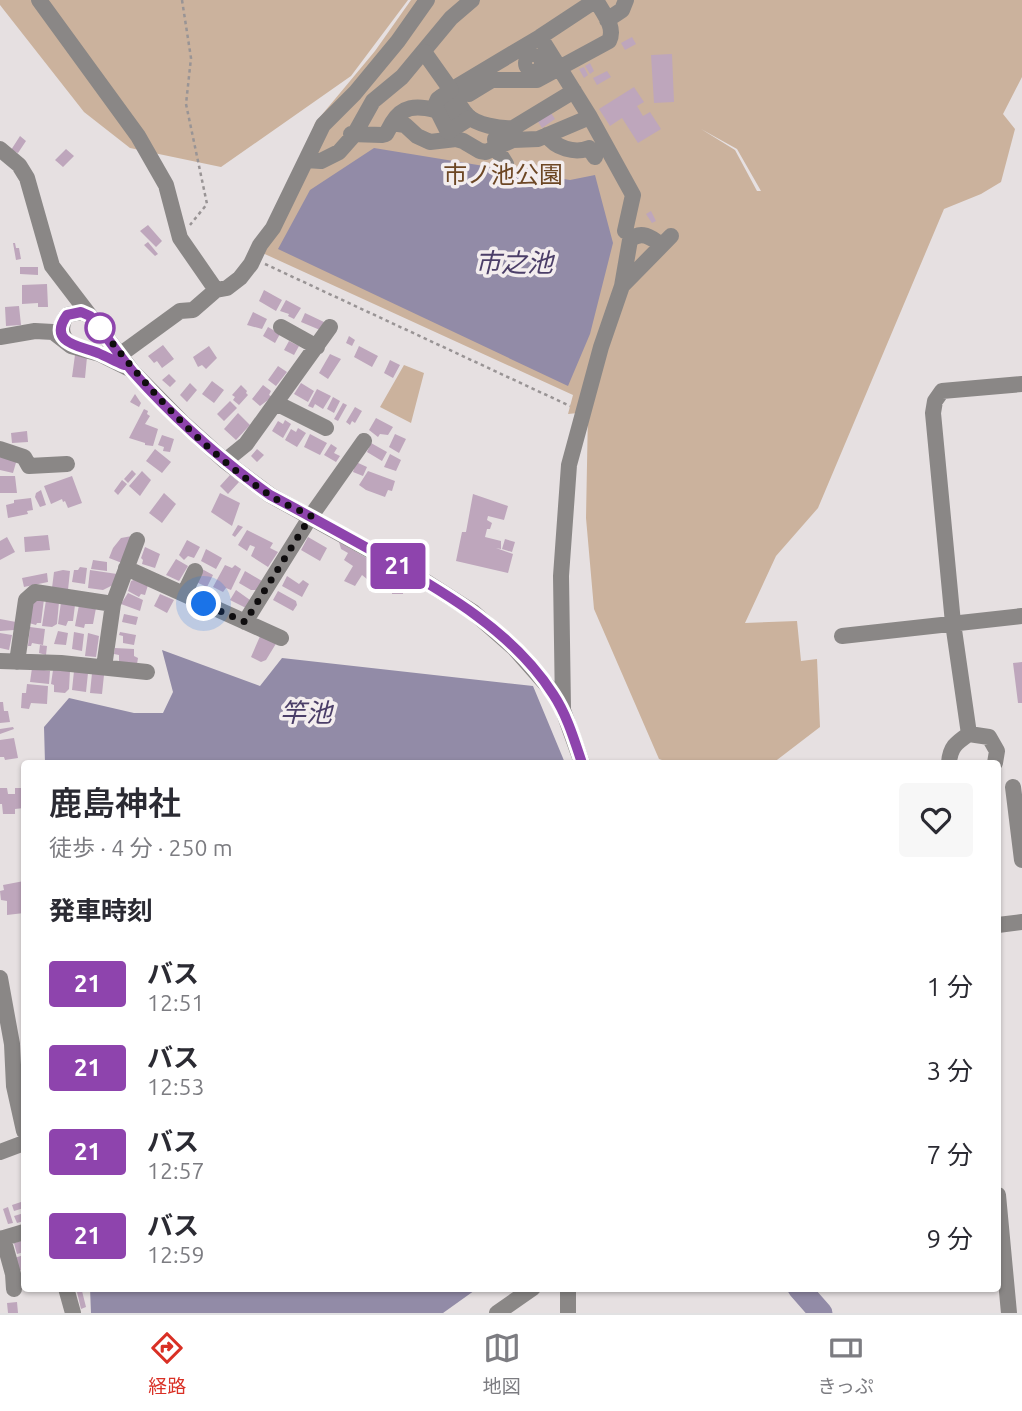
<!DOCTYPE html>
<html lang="ja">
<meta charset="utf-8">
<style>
:root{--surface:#fff;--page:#f7f7f7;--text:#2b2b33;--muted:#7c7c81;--line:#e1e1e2;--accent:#d93025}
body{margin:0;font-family:Ubuntu,"Noto Sans JP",sans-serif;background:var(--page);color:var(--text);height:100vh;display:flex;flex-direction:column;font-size:26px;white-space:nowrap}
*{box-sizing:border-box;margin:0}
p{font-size:23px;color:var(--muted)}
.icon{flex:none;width:38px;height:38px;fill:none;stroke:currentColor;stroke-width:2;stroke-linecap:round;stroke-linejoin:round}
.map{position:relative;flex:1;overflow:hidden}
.sheet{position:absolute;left:21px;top:760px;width:980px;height:532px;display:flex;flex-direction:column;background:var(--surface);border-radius:7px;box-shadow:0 2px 5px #0004}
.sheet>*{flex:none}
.badge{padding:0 14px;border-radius:5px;font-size:24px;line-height:46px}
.you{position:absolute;width:35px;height:35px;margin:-18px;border:5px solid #fff;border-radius:50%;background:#1a73e8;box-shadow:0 0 0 10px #1a73e833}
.map>.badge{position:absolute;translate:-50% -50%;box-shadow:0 0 0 4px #fff}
h2{padding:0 28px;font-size:26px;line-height:63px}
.round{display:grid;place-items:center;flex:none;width:74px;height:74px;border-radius:7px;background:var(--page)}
.overview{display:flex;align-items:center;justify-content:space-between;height:119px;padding:0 28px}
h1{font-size:33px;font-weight:600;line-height:52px}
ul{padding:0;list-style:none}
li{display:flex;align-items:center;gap:21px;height:84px;padding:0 28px}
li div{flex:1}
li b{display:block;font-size:26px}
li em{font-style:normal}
li .badge{min-width:77px;font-weight:700;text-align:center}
.dock{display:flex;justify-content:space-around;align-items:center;height:98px;border-top:2px solid var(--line);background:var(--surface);font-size:19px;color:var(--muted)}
.dock a{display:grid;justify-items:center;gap:4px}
.dock .current{color:var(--accent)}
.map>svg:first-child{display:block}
.green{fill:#cbb29d;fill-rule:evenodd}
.water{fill:#928ba7}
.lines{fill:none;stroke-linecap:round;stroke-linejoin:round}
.river{stroke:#928ba7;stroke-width:23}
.building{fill:#bea6bc}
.path{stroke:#999495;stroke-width:2.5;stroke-dasharray:3.5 3.5;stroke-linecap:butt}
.minor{stroke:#8a8786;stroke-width:16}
.minor-bridge{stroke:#8a8786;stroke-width:16}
.line-casing{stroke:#fff;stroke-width:16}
.line{stroke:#8e44ad;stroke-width:10}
.walk{stroke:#0f0d0e;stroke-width:7;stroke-dasharray:0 12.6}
.stop-dot{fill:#fff;stroke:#8e44ad;stroke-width:3.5}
.labels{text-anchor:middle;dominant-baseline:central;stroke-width:7;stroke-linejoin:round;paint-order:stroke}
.park-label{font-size:24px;fill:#6d4724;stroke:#f3edee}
.water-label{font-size:26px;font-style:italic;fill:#4b3e68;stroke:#f3edee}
</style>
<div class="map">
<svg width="1022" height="1313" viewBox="0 0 1022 1313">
<rect width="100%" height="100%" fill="#e6e0e1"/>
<path class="green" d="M0,0H408L351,76L221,167L130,148L84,112L0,5Z
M411,0H1022V77L1003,114L1015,129L1001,182L981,194L944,209L818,508L776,556L745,623L797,621L801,661L817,659L820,727L773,763H671L659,759L594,609L586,518L588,412L568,414L573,395L256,250L306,150L315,123L375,51ZM701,129L737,149L761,191H757L735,150Z
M404,365L424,373L411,423L380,407Z"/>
<path class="water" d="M374,148L570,180L595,175L613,243L590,334L568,386L278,249L310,190Z
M162,650L260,686L282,658L533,686L565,763H45L44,727L69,698L134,713H163L173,692Z
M90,1288H478L443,1313H91Z"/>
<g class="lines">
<path class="river" d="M799,1288L821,1313"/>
</g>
<path class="building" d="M632,37L636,44L625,50L621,43Z
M672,54L674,102L654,103L651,55Z
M590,63L594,71L590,74L585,66Z
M584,67L588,75L584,78L579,69Z
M607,71L611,77L597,85L593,78Z
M634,87L644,102L637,106L643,116L650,112L661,129L638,143L622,118L610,126L599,109Z
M551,113L555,119L542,128L537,120Z
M20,136L26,141L18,153L11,150Z
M66,149L74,156L63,167L55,160Z
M651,211L656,221L652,223L646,214Z
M148,225L162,241L156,247L140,231Z
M148,242L158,254L155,256L144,245Z
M13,243H15L16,248H19L21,259L16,260Z
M20,267H38V275L20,274Z
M47,284L48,307H38V303L22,304V285Z
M264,290L282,300L276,311L259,301Z
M286,300L301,308L294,319L288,316L289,314L280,311Z
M19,306L21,325L6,326L5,307Z
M253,312L267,319L262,329L247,325Z
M305,313L324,322L320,330L301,322Z
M268,327L280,334L275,343L263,336Z
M349,336L355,340L352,346L346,343Z
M289,341L299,346L294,355L284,350Z
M163,345L174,359L162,368L157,361L154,363L148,356Z
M209,346L217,358L206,369L202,365L198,367L193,357Z
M359,346L378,356L372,367L354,357Z
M330,354L341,359L328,379L319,373Z
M75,355L87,357L85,378L72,377Z
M390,360L400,365L393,378L384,373Z
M278,366L287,372L276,386L268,380Z
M169,374L176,381L170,387L162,380Z
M212,381L224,390L214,403L202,394Z
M190,383L197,390L187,402L180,395Z
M301,383L314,391L308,402L294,394Z
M241,385L247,391L246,393L248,395L239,405L233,400L235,397L232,395Z
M263,385L271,391L269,395L272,397L260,406L252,399Z
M317,389L331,396L323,409L315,404L313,408L308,406Z
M135,394L141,403L139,407L130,402Z
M333,397L340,401L334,413L327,409Z
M230,401L237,408L224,421L217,414Z
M343,403L347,405L338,421L334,419Z
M355,407L362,411L355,423L352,421L350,425L346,422Z
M144,409L148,411L147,414L150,416L145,424L158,429L153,446L145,445V443L129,438Z
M238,413L250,425L236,440L224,429Z
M376,418L393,427L388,435L380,434L378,437L369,430Z
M285,420L291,424L283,438L272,431L278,421L283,424Z
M298,428L306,433L297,447L285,440L291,429L296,432Z
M27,431L28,442L12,443L11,433Z
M310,434L327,443L320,455L304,447Z
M395,434L406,439L399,453L389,447Z
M162,435L174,439L170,452L163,451L164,447L158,445Z
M371,443L387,452L382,461L367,452Z
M331,444L337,448L334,453L340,456L336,462L324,455Z
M155,449L171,462L162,473L146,461Z
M257,449L264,455L257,462L251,456Z
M390,454L401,460L396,471L384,467Z
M0,455L17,459L13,473L0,470Z
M356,462L367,467L363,476L353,472Z
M132,470L136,474L128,483L124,479Z
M142,471L151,480L140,496L129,486Z
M368,471L395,481L392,491L388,490L385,497L366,490L359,485Z
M230,475L239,482L228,494L220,486Z
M0,476H15L17,493H0Z
M72,476L82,503L68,508L65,501L63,502L62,499L51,504L44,486Z
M122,480L127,484L118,495L114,491Z
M41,490L46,505L40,507L35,497L36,493Z
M164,493L176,504L162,523L149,513Z
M220,493L240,503L232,526L211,512Z
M473,494L508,506L504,520L488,516L487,520L492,523L490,529H487L485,537L501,541V549L496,548L513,554L508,573L456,561L462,532H466Z
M31,498L33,510L27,511L28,514L8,518L6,505L14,503V500Z
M238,525L243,527L235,537L232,535Z
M247,530L273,543L270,548L278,552L268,567L251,556L255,547L250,545L247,551L238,545Z
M48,535L50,550L25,552L24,537Z
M132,536L122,563L109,558L113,548L121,538Z
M7,537L15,552L0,560V541Z
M308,537L327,548L320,561L301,550Z
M505,539L515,542L512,552L502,549Z
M187,540L200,547L194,558L188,556L184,560L179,555Z
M339,542L372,561L379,563L378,566L388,572L378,588L362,575L355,586L344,581L353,566L344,560L348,553L341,549Z
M145,547L160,554L155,568L142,564L143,560L141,558Z
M206,549L222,558L216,569L201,561Z
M176,559L188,566L179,581L166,575Z
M93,560L107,562V571L91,569Z
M225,565L232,568L235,565L241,569L231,590L226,588L223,592L213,587Z
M80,567L87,568L85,584L72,582L74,570H78Z
M202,569L213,575L207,587L196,582Z
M63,570L70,571L68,590L52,588L54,572Z
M90,570L117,574L115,584L103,590L88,588Z
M245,571L262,581L257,590H251L239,583Z
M47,573L48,582L24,587L22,578Z
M287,576L299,584L303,580L309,584L302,597L282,586Z
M136,579L148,585L145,595L141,594L139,597L128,591L131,581Z
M392,579L404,580L403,594H392Z
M236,590L250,600L246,608L230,600Z
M278,591L296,601L297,605L293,611L273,600Z
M128,593L143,600L140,611L121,604Z
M160,594L174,600L167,613L154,606Z
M44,599L41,623H37L36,625L29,623L32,601Z
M46,600L59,602L57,624L52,627L42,626Z
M61,602L75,605L73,621H68L66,626L58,624Z
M79,605L96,608L93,624H85L84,628L75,626Z
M124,614L138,617L136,625L122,622Z
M0,619L16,622L14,630L0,631Z
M30,627L45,629L43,645L32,643L31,646H28Z
M58,631L68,633L66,645L54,644Z
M74,632L84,634L82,651L72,649Z
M120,632L136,635L134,645L123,643V636L119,635Z
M0,633L12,635L9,650L0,648Z
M88,633L99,636L96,657L85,656Z
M261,634L277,642L266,660L261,662L251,657Z
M40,645L47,646L46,655L39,653Z
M115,648L134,649V656L138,658L137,664L119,662V655L114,654Z
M1022,662V703H1018L1013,663Z
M32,668L50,671L49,684L30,682Z
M53,670L70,671L69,689L65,693L54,692V685L51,684Z
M74,671L88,673L86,692L72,690Z
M92,673L104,675L102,694L90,693Z
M27,684L48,686L47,704L31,703L29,709L21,708L22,693H26Z
M0,702H3L4,711H8L10,722L0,723Z
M13,727L14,729L0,734V729Z
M14,738L18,758L5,760L4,757H0V740Z
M0,788H7L8,794H15V788H24V808L15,809V814H3L2,804H0Z
M24,881V913L7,915V901L1,900L0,891L4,890L3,885Z
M24,1201V1208L14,1211L12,1205Z
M8,1207L13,1223L8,1224L3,1209Z
M24,1213V1221L17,1223L14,1216Z
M24,1240V1252L17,1254L14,1243Z
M24,1255V1269L18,1271L14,1258Z
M82,1291L86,1307L81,1309L77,1292Z
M17,1302L18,1313H8L7,1303Z"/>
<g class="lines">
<path class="path" d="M182,0L191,58L186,104L207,204L190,225
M265,264L570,406"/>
<path class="minor" d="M39,0L138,136L166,185L180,238L216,290
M607,20L622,10L626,0
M540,37L590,117L633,195L625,231
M526 63a7 7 0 1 1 14 0a7 7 0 1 1-14 0Z
M451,90L469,94L492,80H537L609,41C616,27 603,13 596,0
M574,91L513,128C500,129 476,125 467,115C460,108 456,98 451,90L540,37L596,0
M441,97L458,125
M392,123C402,106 416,105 435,110
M351,134L382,135L386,134L392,123L405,125L417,136L430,142L456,139L463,141L480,151L486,152L513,140L538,139L590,117
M547,135C555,148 575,154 589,148L595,157
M495,139L496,148L506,164
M0,149L19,165L27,178L52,266L133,372L184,424L225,461L270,495L420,578L473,612L514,648L552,691L563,710L582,763
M306,160L321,161L339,152L354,135L373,101L402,77L451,18L472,0
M622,286L630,240C641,230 651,237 661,245
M281,327L317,347
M0,337L35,331L53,332L71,346L100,354L128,368
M69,343C60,335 60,325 67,315L81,312L90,316
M121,354L180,311L193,310L216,290L227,288L240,278L251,264L260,245L273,228L323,125L355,93L398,41L427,0
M276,403L326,428
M0,449L24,457L29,466L67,464
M225,461L246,444L330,327
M126,568L281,638
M184,594L195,571
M245,622L311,516L364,441
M842,636L1022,616
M0,661L61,663L147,672
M17,662L26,600L35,592L113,604
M104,667L113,604L137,540
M563,708L561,576L569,465L601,347L622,286L671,236
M969,734L953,623L933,413L935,401L942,391L1022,384
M949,763C950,747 956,743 969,734L989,737L997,751L995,763
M1013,787L1022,860
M998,925L1022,922
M0,978L12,1044L14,1086L24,1131
M0,1152L24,1143
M998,1195L1009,1313
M3,1238L13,1274L14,1289
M0,1239L24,1232
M66,1288L73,1313
M568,1288V1313
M497,1313L533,1288"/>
<path class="minor-bridge" d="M424,52L451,90L438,99L435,106L448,132L470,118"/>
</g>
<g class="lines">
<g class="line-casing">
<path id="line" d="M124,365C115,361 107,357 98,353C80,346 47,343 67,315L81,312L90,316C105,334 118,354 133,372C174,418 220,459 270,495C306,514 342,534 378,554C442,591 512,630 553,694C567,715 574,739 582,763"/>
</g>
<use href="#line" class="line"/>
<path class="walk" d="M100,328L99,326C147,388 202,450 268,494C281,503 297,509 311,516L245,622L204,604"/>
</g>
<circle class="stop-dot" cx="100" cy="328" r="14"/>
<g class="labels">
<g class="park-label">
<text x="503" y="174">市ノ池公園</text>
</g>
<g class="water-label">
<text x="514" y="262">市之池</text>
<text x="306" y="712">竿池</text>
</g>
</g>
</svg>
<div class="you" style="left:204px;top:604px"></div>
<b class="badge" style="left:398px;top:566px;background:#8e44ad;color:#fff">21</b>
<section class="sheet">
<div class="overview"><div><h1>鹿島神社</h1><p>徒歩 · 4 分 · 250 m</p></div><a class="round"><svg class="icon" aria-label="heart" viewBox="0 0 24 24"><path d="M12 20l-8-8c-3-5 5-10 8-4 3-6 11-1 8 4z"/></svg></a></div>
<h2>発車時刻</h2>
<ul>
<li><span class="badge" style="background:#8e44ad;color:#fff">21</span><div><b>バス</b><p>12:51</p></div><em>1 分</em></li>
<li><span class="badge" style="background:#8e44ad;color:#fff">21</span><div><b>バス</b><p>12:53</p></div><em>3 分</em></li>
<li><span class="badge" style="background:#8e44ad;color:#fff">21</span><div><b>バス</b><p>12:57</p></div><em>7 分</em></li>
<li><span class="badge" style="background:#8e44ad;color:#fff">21</span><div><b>バス</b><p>12:59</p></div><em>9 分</em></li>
</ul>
</section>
</div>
<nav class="dock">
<a class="current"><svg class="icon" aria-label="directions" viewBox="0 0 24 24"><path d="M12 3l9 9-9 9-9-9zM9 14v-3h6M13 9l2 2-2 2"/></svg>経路</a>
<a><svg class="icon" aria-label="map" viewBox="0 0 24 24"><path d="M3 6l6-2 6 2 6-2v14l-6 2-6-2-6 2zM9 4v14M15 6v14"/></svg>地図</a>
<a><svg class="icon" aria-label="tickets" viewBox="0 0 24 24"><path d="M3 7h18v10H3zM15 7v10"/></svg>きっぷ</a>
</nav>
